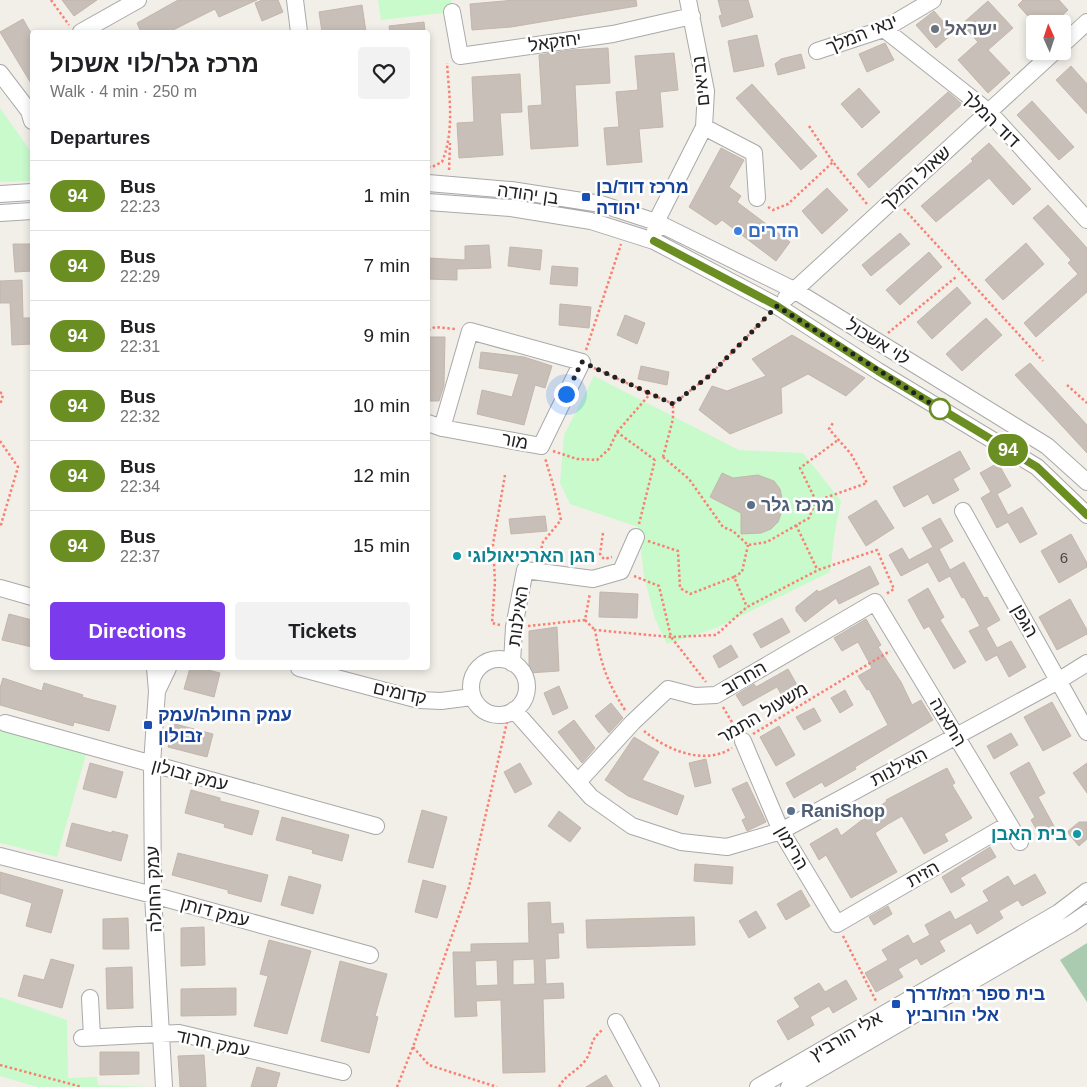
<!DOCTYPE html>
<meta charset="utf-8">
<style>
:root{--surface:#fff;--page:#f2f2f2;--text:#202124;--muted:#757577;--line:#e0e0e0;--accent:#7c3aed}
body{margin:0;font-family:Arial,"Noto Sans Hebrew",sans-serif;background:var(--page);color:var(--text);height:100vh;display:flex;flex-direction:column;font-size:19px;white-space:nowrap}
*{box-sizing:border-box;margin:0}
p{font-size:16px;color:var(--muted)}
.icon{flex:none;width:28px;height:28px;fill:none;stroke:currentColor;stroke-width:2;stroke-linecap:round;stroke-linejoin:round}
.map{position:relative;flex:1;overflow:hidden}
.details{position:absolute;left:30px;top:30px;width:400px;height:640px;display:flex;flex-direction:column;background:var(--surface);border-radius:5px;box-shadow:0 2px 8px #0003}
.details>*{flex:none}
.badge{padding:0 10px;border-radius:16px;font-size:18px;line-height:32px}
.needle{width:32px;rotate:357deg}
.controls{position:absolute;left:1026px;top:15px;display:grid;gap:10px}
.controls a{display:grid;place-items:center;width:45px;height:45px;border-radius:5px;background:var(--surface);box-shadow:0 2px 8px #0003;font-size:25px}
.you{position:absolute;width:25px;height:25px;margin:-12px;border:4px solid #fff;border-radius:50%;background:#1a73e8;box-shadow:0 0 0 8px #1a73e833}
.map>.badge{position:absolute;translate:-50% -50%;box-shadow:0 0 0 2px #fff}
h2{padding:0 20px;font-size:19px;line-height:45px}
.round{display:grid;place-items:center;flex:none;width:52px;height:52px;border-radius:5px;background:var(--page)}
.headline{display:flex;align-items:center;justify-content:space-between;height:85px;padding:0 20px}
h1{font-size:24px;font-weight:600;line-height:38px}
.button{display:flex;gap:10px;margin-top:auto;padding:10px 20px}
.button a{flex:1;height:58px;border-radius:5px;background:var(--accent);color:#fff;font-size:20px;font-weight:600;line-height:58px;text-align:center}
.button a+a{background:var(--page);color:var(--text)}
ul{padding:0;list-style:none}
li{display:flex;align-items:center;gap:15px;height:70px;padding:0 20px;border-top:1px solid var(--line)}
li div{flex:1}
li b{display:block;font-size:19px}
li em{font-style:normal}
li .badge{min-width:55px;font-weight:700;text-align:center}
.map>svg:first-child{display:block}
.cemetery{fill:#aacbaf}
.park{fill:#c8facc}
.building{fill:#c7bfb8;stroke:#c4b6ab;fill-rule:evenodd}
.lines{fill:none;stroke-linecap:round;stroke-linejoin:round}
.minor-casing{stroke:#a9a9a9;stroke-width:18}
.path{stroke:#fa8072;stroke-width:2.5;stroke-dasharray:2.5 2.5;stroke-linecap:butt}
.minor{stroke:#fff;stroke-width:16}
.line-casing{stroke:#fff;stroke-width:11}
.line{stroke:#6b8e23;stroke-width:8}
.walk{stroke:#222;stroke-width:5;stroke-dasharray:0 9}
.worship-dot{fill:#6b7280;stroke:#fff;stroke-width:2}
.transit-dot{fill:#1a4fb4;stroke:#fff;stroke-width:2}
.shop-dot{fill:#3f7fe0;stroke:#fff;stroke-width:2}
.stop-dot{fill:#fff;stroke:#6b8e23;stroke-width:2.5}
.service-dot{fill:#5c6f8a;stroke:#fff;stroke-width:2}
.culture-dot{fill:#0f9aa8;stroke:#fff;stroke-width:2}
.labels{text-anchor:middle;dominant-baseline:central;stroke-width:5;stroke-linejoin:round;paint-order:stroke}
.number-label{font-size:15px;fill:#4b4948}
.worship-label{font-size:18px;font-weight:bold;fill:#5b616d;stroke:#fff;text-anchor:start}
.street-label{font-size:18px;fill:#222;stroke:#fff}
.transit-label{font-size:18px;font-weight:bold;fill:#164399;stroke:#fff;text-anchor:start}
.shop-label{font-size:18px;font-weight:bold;fill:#366cbe;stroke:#fff;text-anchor:start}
.service-label{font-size:18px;font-weight:bold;fill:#4e5e75;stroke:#fff;text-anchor:start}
.culture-label{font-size:18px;font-weight:bold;fill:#0d838f;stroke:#fff;text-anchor:start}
</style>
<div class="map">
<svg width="1087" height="1087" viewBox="0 0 1087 1087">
<rect width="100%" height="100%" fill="#f2efe9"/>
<path class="cemetery" d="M1087,943V1002L1060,960Z"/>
<path class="park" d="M378,0H451L452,12L381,20Z
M0,108L32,153V181L0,182Z
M594,376L739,450L803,453L841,501L835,531L830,572L716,628L667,644L655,619L644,576L638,527L570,504L560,483L564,435Z
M0,727L87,751L57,857L0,843Z
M0,997L67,1020L68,1078L97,1077L98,1085L151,1087H37L0,1076Z"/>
<path class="building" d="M62,0H97L74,16Z
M178,0H257L219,17L215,9L169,32H141L137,23Z
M262,0H278L283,12L262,21L255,3Z
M515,0H636L637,6L511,27L472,30L470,4Z
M718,0H748L753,17L722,27L719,16L722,15Z
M1023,0H1059L1068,10L1053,24H1035L1018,5Z
M988,1L1013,28L988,50L1010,73L988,93L958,60L978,42L962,24Z
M362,5L366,32H322L319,12Z
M934,11L953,33L936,48L916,25Z
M23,19L32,35V85L0,32Z
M424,22L425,32H390L389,26Z
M757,35L764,66L734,72L728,41Z
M885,43L894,60L867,72L859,54Z
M608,48L610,83L575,85L578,146L531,149L528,106L542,105L539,55L571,50Z
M674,53L678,90L660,92L663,127L639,129L642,162L607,165L604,128L619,127L616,92L638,90L635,56Z
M801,54L805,68L778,75L775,64L781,59Z
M1071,66L1087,84V114L1056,80Z
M520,74L522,112L500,113L503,155L459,158L457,123L474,122L472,77Z
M752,84L817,156L801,170L736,98Z
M859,88L880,112L862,128L841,104Z
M948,92L962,104L869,188L857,174Z
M1032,101L1074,147L1059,160L1017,115Z
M989,143L1031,189L1013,205L989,178L936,222L921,206L973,161L971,159Z
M721,148L744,160L729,187L741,196L737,202L790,242L776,261L722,220L716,225L689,207Z
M827,188L848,210L822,234L802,211Z
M1048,205L1087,248V292L1036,337L1024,323L1078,274L1068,263L1071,260L1033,218Z
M900,233L910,244L871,276L862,265Z
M1026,243L1044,264L1003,300L985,280Z
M13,244H32V271L15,272Z
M489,245L491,268L457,269V280L428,279V258L465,260V246Z
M510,247L542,250L540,270L508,266Z
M929,252L942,267L900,305L886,290Z
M552,266L578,268L577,286L550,284Z
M22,280L23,318H32V344L12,345L10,303H0V281Z
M957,287L971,303L932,339L917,322Z
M560,304L591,307L589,328L559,325Z
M625,315L645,323L637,344L617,335Z
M986,318L1002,335L962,371L946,354Z
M792,335L865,378L846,396L808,374L781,388L782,413L730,434L699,410L712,386L727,391L766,376L752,359Z
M428,337H445L444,385L439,401H428Z
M481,352L524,357L552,366L545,388L535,385L524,425L477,414L482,390L512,397L519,374L479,368Z
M1030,363L1087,425V453L1015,375Z
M641,366L669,372L667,385L638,379Z
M960,451L970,469L953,479L959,490L933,504L928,494L904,507L893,487Z
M998,463L1011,486L997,494L1008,515L1022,507L1037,534L1020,543L1008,522L997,528L981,498L991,492L980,473Z
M722,473L733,478L758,475L774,481L780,489L782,498V511L778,522L771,529L761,533L741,534V513L710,497Z
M876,500L894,528L866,546L848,517Z
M545,516L547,531L511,534L509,519Z
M940,518L953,541L939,549L950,570L964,562L984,598L987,597L1000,620L986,628L997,648L1011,641L1026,667L1009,677L997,655L986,661L969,631L980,626L964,597L962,598L950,576L939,582L928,562L901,576L889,555L902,548L909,560L933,547L922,528Z
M1071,534L1087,563V567L1059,583L1041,551Z
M870,566L879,584L839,604L836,598L805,622L796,611V607L817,590L819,592Z
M928,588L944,617L940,620L966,662L954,669L929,626L924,629L908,600Z
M600,592L638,594L637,618L599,617Z
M1070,599L1087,630V634L1057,650L1039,617Z
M9,614L32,620V647L2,640Z
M782,618L790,632L761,648L753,634Z
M866,619L881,645L878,647L901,682L912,705L921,700L933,720L855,767L856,769L825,787L822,782L794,798L786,783L888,725L869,689L867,690L858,676L872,668L858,642L842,651L834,638Z
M557,627L559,671L529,673V631Z
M731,645L738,657L719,668L713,656Z
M190,668H200L220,673L214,697L184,689Z
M788,669L801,692L785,701L777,687L743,706L736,695L754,684L756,687Z
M3,678L42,691L44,683L83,695L82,697L116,706L109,731L74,722L73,726L0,705V688Z
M559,686L568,708L553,715L544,693Z
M845,690L853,705L840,713L831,698Z
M1052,702L1071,736L1043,751L1024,717Z
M611,703L623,718L609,733L595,716Z
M814,708L821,721L804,730L796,717Z
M574,720L595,748L582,763L558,732Z
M175,724L213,734L207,757L168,747Z
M779,726L795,755L776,766L760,737Z
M1011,733L1018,745L994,759L987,746Z
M634,737L659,752L642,780L684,796L677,815L628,796L605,780Z
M706,759L711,783L695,787L689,763Z
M1029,762L1045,793L1038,797L1055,828L1040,836L1031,820L1035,817L1010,773Z
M90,763L123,772L116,798L83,789Z
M520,763L532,784L515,793L504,772Z
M1087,763V793L1073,773Z
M947,768L955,783L952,785L972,818L944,834L948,841L924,854L902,816L888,824L875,833L897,872L851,898L826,855L819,860L810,844L837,828L841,836L887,801L886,800Z
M747,782L766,822L747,831L742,820L746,818L732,789Z
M191,790L220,798V801L259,811L252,835L224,827L225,824L185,813Z
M422,810L447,817L433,868L408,862Z
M559,811L581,828L570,842L548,826Z
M282,817L349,835L342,861L312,853L313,850L276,840Z
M1079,822H1087V839L1079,846L1067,832Z
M72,823L112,833V831L128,835L121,861L66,846Z
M990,847L996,857L960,878L965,885L951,893L942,877Z
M178,853L268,875L261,902L228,893V890L172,875Z
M695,864L733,867L732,884L694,881Z
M0,872L63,890L51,933L26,926L32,903L0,893Z
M1035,874L1046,893L1022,906L1018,900L999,911L1003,918L977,934L971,923L939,941L945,951L921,965L917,958L898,969L903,977L876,992L865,973L888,960L882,950L908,935L913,944L930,935L925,925L950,911L955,920L989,901L983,891L1008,876L1014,886Z
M289,876L321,885L313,914L281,905Z
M423,880L446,886L437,918L415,912Z
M801,890L810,906L786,920L777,904Z
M550,902L551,924L563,923L564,933H558L559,958L545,959L546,984L563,983L564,998L543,999L545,1072L503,1073L501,1000L476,1001L477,1016L455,1017L453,952H471V944L529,943L528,903ZM534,959L535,984L513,985V960ZM497,960L498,985L476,986L475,961Z
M888,906L892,914L874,925L869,917Z
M756,911L766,928L749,938L739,921Z
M694,917L695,945L587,948L586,920Z
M128,918L129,949H103V919Z
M204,927L205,965L181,966V928Z
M269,940L311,951L287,1034L254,1026L268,976L260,974Z
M51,959L74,965L62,1008L18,996L24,975L44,980Z
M340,961L387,974L375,1016L378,1017L369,1053L321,1041Z
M132,967L133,1008L107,1009L106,968Z
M846,980L857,999L833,1013L829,1006L810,1017L814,1025L788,1040L777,1021L800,1007L794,998L819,983L825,992Z
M236,988V1015L181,1016V989Z
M100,1052H139V1074L100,1075Z
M204,1055L206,1087H180L178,1056Z
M257,1067L280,1073L276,1087H251Z
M606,1075L613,1087H586Z"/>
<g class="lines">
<g class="minor-casing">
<path id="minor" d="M295,0L299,32
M452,12L460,56L613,34L692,16
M884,29L989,112L1087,220
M81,32L138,0
M1062,45L1087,22
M817,51L884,29L933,0
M0,73L29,111L32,121
M704,127L754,153L757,198
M428,183L511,190L601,204L656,222L794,290L1047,446L1087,482
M0,194L32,192
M428,202L511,208L591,221L654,241L777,306L878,371L1037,467L1087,515
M0,213L32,211
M655,231L656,222L704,127L706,91L688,0
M786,298L1055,51
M428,423L442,428L541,446L582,362L470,331L442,428
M963,511L1087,732
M0,588L32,597
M471 687a28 28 0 1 1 56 0a28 28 0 1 1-56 0Z
M512,663L514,627L525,570L593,579L621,571L636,537
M155,668L157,691L152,764L153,895L164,1087
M299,668L419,700L441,701L472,697
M157,691L168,668
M514,710L591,797L632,826L681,842L727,847L781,831L1058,681L1087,663
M5,723L376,826
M743,741L781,831L837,924L1009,824
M578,782L633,722L668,689L695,696L716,695L875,602L1020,842
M0,856L153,895L370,955
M90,998L92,1037
M616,1022L651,1087
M82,1038L179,1033L343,1072
M758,1087L1058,913L1087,891
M789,1087L1071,924L1087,913"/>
</g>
<path class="path" d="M51,0L69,25
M809,126L833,162
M428,167H432L442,162C455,130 449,96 447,63
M449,170L450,143
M768,207L773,210L788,204L833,162L867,204
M904,209L1043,361
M428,330L435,327L456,329
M888,333L956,277
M586,350L621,244
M594,368L673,404
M1067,385L1087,403
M0,392L3,395L0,405
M617,432L650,394
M0,441L18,467L0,528
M553,451L577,459L597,460L609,449L617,432L655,460
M663,457L689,479L723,527L733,531L748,545L767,542L809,518L816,501L867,483L851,454L829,429L833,423
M663,457L673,419V404L709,376L767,316
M816,501L800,468L838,440
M639,524L655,460
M796,525L817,569
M603,533L600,554L604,559L612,557
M648,541L678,551L680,588L690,594L734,577L747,607
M539,558L543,542L561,520L554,488L545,458
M634,576L659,586L671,637L706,682
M734,577L742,572L748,545
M585,620L595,630
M500,625L492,623L495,582L493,544L505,475
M528,626L585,620L590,593
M723,707L736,729
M625,710C606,680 601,664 595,630L671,637L716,635L747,607L818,570L877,550L894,589L886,594
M644,731C667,750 704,766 732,748
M753,734L890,651
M843,936L877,1003
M413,1047L429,1065L497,1087
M0,1065L82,1087
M397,1087L413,1047L469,887L507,722
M559,1087C565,1075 576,1072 584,1062C594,1051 587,1040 604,1029"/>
<use href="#minor" class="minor"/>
</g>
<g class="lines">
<g class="line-casing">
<path id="line" d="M654,241L777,306L878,371L1037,467L1087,515"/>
</g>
<use href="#line" class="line"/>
<path class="walk" d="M566,394L582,362L673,404L709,376L777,306L941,410L940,409"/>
</g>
<circle class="worship-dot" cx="935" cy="29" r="5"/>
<g class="transit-dot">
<rect x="581" y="192" width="10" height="10" rx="2.5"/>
<rect x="143" y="720" width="10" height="10" rx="2.5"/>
<rect x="891" y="999" width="10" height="10" rx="2.5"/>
</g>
<circle class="shop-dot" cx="738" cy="231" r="5"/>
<circle class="stop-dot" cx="940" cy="409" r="10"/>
<g class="service-dot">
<circle cx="751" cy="505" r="5"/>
<circle cx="791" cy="811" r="5"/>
</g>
<g class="culture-dot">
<circle cx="457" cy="556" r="5"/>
<circle cx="1077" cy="834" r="5"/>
</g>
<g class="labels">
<g class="number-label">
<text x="1064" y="557">6</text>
</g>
<g class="worship-label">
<text x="945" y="29">ישראל</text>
</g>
<g class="street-label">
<text transform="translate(862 34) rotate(-22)">ינאי המלך</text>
<text transform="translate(555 42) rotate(-8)">יחזקאל</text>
<text transform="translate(701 81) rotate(-96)">נביאים</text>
<text transform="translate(991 119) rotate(44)">דוד המלך</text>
<text transform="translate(916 178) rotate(-42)">שאול המלך</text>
<text transform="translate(528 194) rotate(8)">בן יהודה</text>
<text transform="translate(878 342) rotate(32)">לוי אשכול</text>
<text transform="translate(515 441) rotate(11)">מור</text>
<text transform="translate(518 616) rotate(-82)">האילנות</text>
<text transform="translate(1025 621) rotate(61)">הגפן</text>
<text transform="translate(744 678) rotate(-30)">החרוב</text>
<text transform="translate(400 693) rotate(12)">קדומים</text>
<text transform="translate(763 713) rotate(-31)">משעול התמר</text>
<text transform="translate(948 722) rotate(59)">התאנה</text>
<text transform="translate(899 767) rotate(-28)">האילנות</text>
<text transform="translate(190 775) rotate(15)">עמק זבולון</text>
<text transform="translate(792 848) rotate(60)">הרימון</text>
<text transform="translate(923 874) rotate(-30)">הזית</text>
<text transform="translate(154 889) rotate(-92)">עמק החולה</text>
<text transform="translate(215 912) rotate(15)">עמק דותן</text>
<text transform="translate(846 1036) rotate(-30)">אלי הורביץ</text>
<text transform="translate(213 1043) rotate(12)">עמק חרוד</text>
</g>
<g class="transit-label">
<text x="596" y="187">מרכז דוד/בן<tspan x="596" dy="21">יהודה</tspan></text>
<text x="158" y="715">עמק החולה/עמק<tspan x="158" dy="21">זבולון</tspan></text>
<text x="906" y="994">בית ספר רמז/דרך<tspan x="906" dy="21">אלי הורוביץ</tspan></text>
</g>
<g class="shop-label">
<text x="748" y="231">הדרים</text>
</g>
<g class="service-label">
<text x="761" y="505">מרכז גלר</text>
<text x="801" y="811">RaniShop</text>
</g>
<g class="culture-label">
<text x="467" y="556">הגן הארכיאולוגי</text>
<text x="1067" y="834" text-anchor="end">בית האבן</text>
</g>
</g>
</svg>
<div class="controls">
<a><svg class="needle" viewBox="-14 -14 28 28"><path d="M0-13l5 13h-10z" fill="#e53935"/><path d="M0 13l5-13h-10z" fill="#757577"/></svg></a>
</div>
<div class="you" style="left:566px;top:394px"></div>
<b class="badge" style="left:1008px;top:450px;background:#6b8e23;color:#fff">94</b>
<section class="details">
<div class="headline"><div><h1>מרכז גלר/לוי אשכול</h1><p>Walk · 4 min · 250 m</p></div><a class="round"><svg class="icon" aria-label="heart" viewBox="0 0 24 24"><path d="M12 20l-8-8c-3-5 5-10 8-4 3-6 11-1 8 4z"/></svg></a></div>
<h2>Departures</h2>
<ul>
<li><span class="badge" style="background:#6b8e23;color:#fff">94</span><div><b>Bus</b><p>22:23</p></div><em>1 min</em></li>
<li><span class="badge" style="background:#6b8e23;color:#fff">94</span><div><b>Bus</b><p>22:29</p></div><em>7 min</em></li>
<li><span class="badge" style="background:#6b8e23;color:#fff">94</span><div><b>Bus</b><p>22:31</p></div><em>9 min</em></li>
<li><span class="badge" style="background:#6b8e23;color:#fff">94</span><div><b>Bus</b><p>22:32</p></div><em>10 min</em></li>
<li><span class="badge" style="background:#6b8e23;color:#fff">94</span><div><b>Bus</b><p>22:34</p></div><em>12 min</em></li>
<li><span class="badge" style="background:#6b8e23;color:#fff">94</span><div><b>Bus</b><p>22:37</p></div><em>15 min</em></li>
</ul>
<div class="button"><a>Directions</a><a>Tickets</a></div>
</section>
</div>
